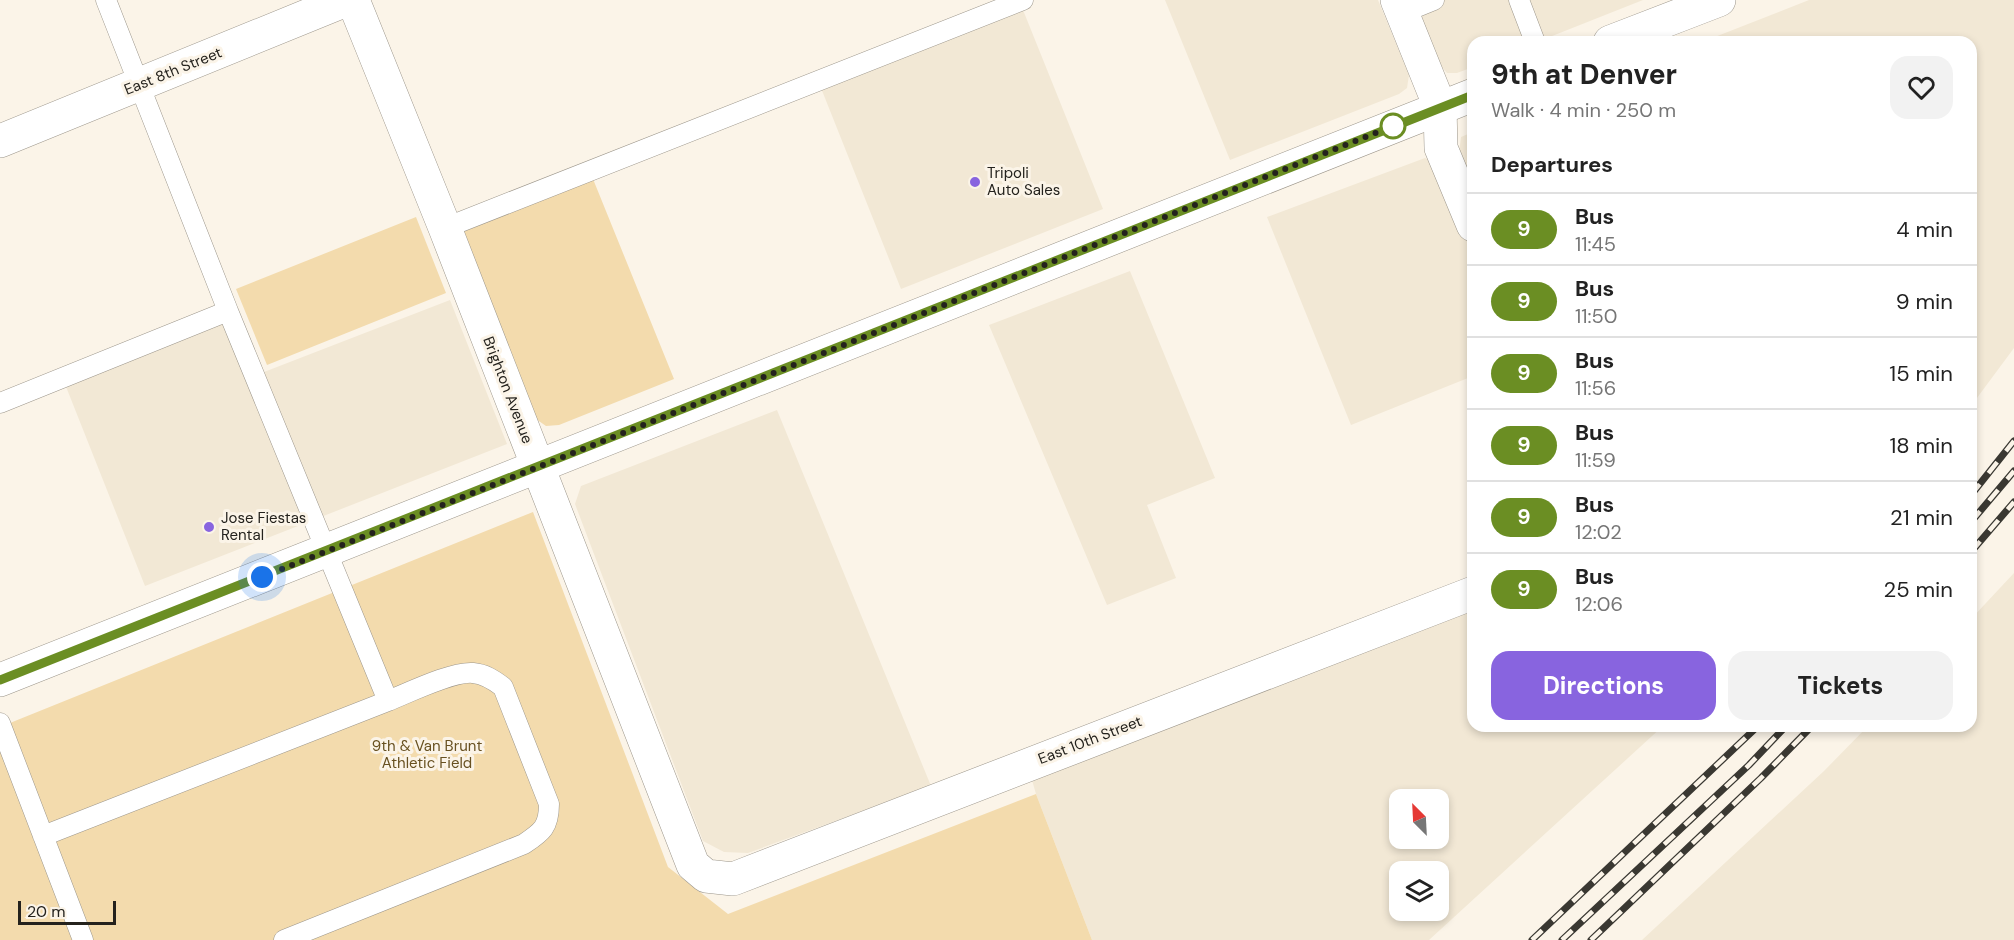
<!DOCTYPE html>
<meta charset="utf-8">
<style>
:root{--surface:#fff;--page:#f2f2f2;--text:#222;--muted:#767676;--line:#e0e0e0;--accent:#8864df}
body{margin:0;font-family:"DM Sans",sans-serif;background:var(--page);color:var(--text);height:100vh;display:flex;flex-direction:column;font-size:22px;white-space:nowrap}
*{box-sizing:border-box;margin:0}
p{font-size:20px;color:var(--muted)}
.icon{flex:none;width:33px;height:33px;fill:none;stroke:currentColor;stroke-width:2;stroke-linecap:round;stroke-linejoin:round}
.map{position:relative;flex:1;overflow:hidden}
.side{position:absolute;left:1467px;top:36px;width:510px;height:696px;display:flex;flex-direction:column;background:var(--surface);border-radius:18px;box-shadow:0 3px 9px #0003}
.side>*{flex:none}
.badge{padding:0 12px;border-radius:20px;font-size:21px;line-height:39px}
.needle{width:39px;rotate:336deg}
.controls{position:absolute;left:1389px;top:789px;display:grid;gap:12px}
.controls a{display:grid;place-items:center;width:60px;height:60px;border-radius:12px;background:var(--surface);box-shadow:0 3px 9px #0003;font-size:30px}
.scale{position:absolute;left:18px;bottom:15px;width:98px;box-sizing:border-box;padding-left:6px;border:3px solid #24221d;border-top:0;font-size:16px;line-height:21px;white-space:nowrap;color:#24221d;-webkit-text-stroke:4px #fbf4e8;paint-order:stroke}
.you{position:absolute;width:30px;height:30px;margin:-15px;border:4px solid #fff;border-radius:50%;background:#1a73e8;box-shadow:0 0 0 9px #1a73e833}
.map>.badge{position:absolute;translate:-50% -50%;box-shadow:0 0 0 3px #fff}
h2{padding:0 24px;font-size:22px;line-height:54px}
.round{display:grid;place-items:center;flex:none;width:63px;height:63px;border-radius:18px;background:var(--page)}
.head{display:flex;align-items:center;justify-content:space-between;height:102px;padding:0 24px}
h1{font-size:28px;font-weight:700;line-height:45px}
.primary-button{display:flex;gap:12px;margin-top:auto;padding:12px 24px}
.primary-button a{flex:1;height:69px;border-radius:18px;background:var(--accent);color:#fff;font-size:24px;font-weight:700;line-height:69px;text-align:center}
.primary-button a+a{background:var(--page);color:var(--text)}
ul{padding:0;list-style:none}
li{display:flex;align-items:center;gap:18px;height:72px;padding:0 24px;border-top:2px solid var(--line)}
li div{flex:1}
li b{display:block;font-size:22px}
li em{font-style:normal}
li .badge{min-width:66px;font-weight:700;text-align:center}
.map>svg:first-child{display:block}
.built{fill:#f2e8d5;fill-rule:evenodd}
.green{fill:#f3dbad}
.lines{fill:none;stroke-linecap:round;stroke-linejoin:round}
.service-casing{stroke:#9c968b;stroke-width:21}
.minor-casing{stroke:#9c968b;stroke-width:34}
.secondary-casing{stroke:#9c968b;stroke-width:34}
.service{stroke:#fff;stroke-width:20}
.minor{stroke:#fff;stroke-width:33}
.secondary{stroke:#fff;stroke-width:33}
.rail-casing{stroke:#3a3832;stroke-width:7}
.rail{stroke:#fbf4e8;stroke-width:4.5;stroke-dasharray:14;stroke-linecap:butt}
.line-casing{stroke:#fff;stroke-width:14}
.line{stroke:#6b8e23;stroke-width:9}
.walk{stroke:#24221d;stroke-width:6;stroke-dasharray:0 10.8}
.stop-dot{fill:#fff;stroke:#6b8e23;stroke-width:3}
.poi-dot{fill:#8864df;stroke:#fbf4e8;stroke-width:2}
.labels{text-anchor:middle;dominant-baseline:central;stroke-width:6;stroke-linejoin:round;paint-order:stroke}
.street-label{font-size:15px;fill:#24221d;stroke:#fbf4e8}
.poi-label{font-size:15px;fill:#24221d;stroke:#fbf4e8;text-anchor:start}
.park-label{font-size:15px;fill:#685121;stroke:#fbf4e8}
</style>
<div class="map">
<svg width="2014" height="940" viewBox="0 0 2014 940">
<rect width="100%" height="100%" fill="#fbf4e8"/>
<path class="built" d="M1019,0L1103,209L901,289L815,73Z
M1165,0H1378L1409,75L1407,88L1399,94L1230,160Z
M1415,0H1643L1537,42H1473V67L1457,73H1447L1440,65Z
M1809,0H2014V348L1971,406V42H1702Z
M1473,132V188L1459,153L1461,137Z
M1425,158L1435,162L1473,252V376L1351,425L1267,217Z
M1130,271L1215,478L1147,505L1176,578L1107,605L989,325Z
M450,300L507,444L145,586L59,369L234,301L264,372Z
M777,410L931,786L748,853L724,852L703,841L575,504L581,486Z
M2014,573V940H1642L1824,771L1868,726H1971V619Z
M1473,609V726H1663L1429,940H1092L1036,794L1032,780ZM1400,800H1438V838H1400ZM1400,872H1438V910H1400Z"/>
<path class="green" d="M593,179L674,379L559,425L546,426L536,419L460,233Z
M416,217L446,293L267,365L236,289Z
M533,512L668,867L728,914L1036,794L1092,940H0V727Z"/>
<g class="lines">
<g class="service-casing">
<path id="service" d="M106,0L228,311
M1519,0L1535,42
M1402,13L1434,0
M445,228L1023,0
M0,403L228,311L388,701C408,693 453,671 473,673C485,674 494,680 503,687L549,804C549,827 542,832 524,844L284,940
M0,723L83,940
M43,836L388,701"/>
</g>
<g class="minor-casing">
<path id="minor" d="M353,0L445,228L693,865L706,876L733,879L1473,593
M1397,0L1440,107L1441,148L1473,225
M0,141L346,0"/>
</g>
<g class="secondary-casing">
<path id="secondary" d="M1610,42L1719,0
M0,680L1473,95"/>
</g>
<use href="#service" class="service"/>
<use href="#minor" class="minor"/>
<use href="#secondary" class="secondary"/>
<g class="rail-casing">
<path id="rail" d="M1971,495L2014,441
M1971,522L2014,471
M1971,552L2014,502
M1532,940L1758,726
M1562,940L1749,765L1786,726
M1591,940L1761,778L1812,726"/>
</g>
<use href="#rail" class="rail"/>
</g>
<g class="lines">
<g class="line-casing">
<path id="line" d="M0,680L1473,95"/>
</g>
<use href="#line" class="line"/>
<path class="walk" d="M262,577L1393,126"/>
</g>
<circle class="stop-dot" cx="1393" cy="126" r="12"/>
<g class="poi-dot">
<circle cx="975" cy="182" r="6"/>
<circle cx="209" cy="527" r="6"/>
</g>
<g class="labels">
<g class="street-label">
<text transform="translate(173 71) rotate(-22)">East 8th Street</text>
<text transform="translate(508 390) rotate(69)">Brighton Avenue</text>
<text transform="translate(1090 740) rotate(-21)">East 10th Street</text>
</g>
<g class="poi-label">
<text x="987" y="173">Tripoli<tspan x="987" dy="17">Auto Sales</tspan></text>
<text x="221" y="518">Jose Fiestas<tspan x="221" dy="17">Rental</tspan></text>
</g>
<g class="park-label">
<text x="427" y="746">9th &amp; Van Brunt<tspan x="427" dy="17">Athletic Field</tspan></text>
</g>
</g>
</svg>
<div class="controls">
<a><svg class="needle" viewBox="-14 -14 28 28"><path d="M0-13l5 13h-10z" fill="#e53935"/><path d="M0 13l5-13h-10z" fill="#767676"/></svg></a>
<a><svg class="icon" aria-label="layers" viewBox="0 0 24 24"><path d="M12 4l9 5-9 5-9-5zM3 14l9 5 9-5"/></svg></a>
</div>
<div class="scale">20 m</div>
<div class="you" style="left:262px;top:577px"></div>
<section class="side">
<div class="head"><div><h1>9th at Denver</h1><p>Walk · 4 min · 250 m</p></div><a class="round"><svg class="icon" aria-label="heart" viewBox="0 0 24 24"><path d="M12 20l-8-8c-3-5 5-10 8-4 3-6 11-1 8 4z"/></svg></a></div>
<h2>Departures</h2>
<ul>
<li><span class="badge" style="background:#6b8e23;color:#fff">9</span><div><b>Bus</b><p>11:45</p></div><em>4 min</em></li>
<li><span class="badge" style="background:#6b8e23;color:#fff">9</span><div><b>Bus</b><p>11:50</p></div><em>9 min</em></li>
<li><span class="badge" style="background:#6b8e23;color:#fff">9</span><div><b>Bus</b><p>11:56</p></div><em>15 min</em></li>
<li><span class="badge" style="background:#6b8e23;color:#fff">9</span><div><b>Bus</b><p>11:59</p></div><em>18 min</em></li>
<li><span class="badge" style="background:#6b8e23;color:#fff">9</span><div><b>Bus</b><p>12:02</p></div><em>21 min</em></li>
<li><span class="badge" style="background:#6b8e23;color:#fff">9</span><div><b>Bus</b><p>12:06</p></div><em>25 min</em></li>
</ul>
<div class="primary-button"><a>Directions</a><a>Tickets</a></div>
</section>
</div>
